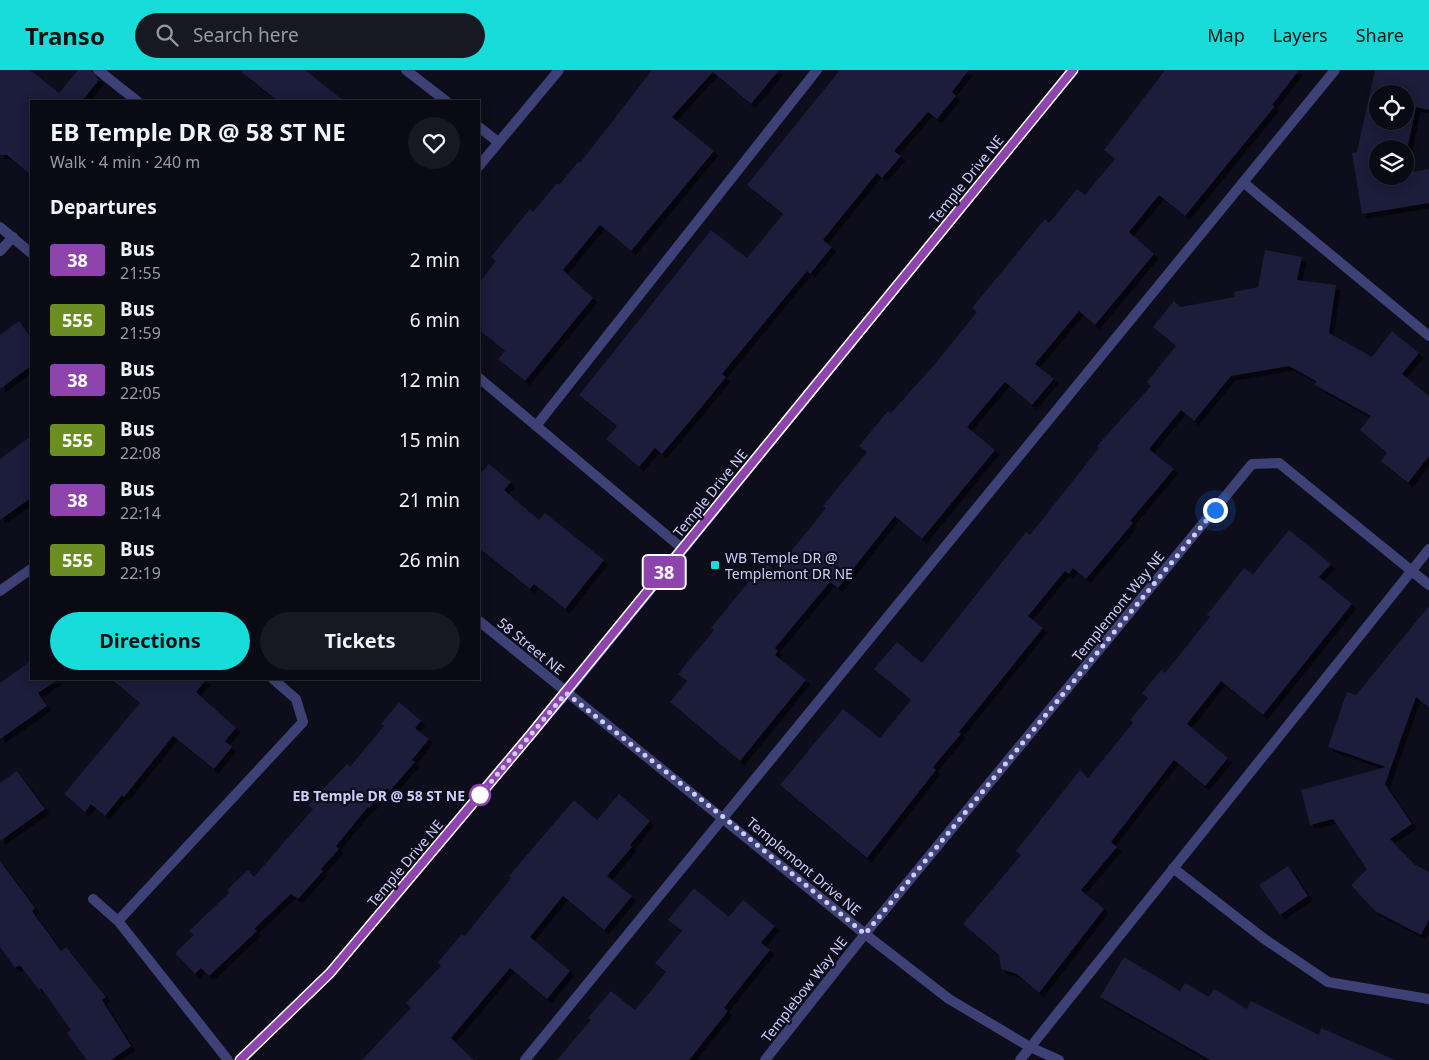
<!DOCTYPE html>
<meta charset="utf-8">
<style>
:root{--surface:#0a0a14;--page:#181822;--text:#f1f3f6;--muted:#999aa0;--line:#2a2b34;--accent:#17dcd9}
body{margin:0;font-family:"Noto Sans",sans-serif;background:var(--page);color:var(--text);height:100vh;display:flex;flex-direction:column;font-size:19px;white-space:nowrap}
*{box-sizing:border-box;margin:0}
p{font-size:16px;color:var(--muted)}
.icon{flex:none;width:28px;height:28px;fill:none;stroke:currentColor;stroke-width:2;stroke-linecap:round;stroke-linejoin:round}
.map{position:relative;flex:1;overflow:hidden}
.panel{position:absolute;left:30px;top:30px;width:450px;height:580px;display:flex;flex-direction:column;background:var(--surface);border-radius:0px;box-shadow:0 2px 12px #0003,0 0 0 1px var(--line)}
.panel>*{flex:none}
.badge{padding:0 10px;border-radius:4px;font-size:18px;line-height:32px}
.fabs{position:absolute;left:1369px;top:15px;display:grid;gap:10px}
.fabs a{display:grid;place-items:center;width:45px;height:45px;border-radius:50%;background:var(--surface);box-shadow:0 2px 12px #0003,0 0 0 1px var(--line);font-size:25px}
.you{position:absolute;width:25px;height:25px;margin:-12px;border:4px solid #fff;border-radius:50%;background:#1a73e8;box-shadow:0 0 0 8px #1a73e833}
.map>.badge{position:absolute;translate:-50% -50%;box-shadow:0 0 0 2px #fff}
h2{padding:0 20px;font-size:19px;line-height:45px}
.round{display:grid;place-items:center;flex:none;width:52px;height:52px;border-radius:26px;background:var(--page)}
.head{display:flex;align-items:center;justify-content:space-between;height:85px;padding:0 20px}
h1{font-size:24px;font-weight:700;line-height:38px}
.button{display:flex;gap:10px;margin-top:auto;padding:10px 20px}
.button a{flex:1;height:58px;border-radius:30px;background:var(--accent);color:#111;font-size:20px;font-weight:700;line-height:58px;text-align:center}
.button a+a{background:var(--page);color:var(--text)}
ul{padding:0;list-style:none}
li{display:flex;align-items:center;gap:15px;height:60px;padding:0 20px}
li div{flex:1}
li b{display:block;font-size:19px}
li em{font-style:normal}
li .badge{min-width:55px;font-weight:700;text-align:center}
header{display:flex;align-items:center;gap:30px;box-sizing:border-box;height:70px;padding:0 25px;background:var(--accent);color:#111}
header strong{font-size:24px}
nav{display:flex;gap:28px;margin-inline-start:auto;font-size:18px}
.search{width:350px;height:45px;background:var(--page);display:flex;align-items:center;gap:12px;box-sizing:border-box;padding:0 18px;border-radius:28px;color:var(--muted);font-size:19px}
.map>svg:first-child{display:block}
.building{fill:#1e1b3a;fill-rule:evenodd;filter:url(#shadow)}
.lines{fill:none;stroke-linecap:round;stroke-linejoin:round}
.lane{stroke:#3d4176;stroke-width:10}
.street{stroke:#3d4176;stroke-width:10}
.secondary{stroke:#6d79f0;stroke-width:10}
.line-casing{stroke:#fff;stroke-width:11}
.line{stroke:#8e44ad;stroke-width:8}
.walk{stroke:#cdcdfa;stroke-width:5;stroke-dasharray:0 9}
.poi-dot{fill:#17dcd9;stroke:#0e0d1b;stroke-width:2}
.stop-dot{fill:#fff;stroke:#8e44ad;stroke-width:2.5}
.labels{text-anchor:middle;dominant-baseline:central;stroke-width:4.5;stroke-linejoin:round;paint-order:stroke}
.street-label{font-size:14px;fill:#cdcdfa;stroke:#0e0d1b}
.poi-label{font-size:14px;fill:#cdcdfa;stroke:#0e0d1b;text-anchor:start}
.stop-label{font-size:14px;font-weight:bold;fill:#cdcdfa;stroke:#0e0d1b;text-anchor:end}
</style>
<header>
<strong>Transo</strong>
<div class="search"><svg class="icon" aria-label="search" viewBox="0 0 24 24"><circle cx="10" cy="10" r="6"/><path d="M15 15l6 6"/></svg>Search here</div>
<nav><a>Map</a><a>Layers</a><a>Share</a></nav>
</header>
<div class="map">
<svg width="1429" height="990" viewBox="0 0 1429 990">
<defs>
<filter id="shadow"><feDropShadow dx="4.5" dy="4.5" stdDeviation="0" flood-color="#0009"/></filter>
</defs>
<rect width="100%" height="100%" fill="#0e0d1b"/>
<path class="building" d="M0,0H30L59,23L78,0H91L99,10L82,31H31V105L7,85H0Z
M239,0H305L344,31H278Z
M652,0H779L751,34L713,2L672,47L714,81L631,181L600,155L563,200L593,228L525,311L498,289L505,281L479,260V213L496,191L491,187L530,139L533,142L557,113L559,115L578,92L580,93Z
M840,0H969L952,22L956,26L937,49L928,42L894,81L901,86L882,108L877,103L823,170L832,177L810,204L807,201L722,304L726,307L700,339L662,384L655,378L639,397L606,369L617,356L579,325L711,160L747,188L783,144L747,115Z
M1165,0H1299L1272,35L1275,36L1185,146L1159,125L1129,162L1154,184L1095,255L1079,241L1035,294L1054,309L1032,335L1005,312L967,357L995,380L922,469L895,446L838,518L830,512L775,578L778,581L775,585L806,610L740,691L670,632L687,611L678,604L714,560L711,558L765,492L775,501L826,438L823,436L867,382L859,376L888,341L891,343L935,294L977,242L972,238L1045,149L1049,153L1077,119L1085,125L1115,89L1104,80Z
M1375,0H1429V40L1416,37L1405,89V79H1378V106H1405V103L1429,99V133L1362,144L1352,83L1357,82ZM1378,24H1405V51H1378Z
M1265,180L1302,187L1297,210L1336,215L1329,263L1372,287L1392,261L1419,283L1402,304L1429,326V386L1408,413L1381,391L1387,383L1360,360L1371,346L1315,315L1316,311L1289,296L1231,306L1194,351L1181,340L1149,379L1174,399L1130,451L1133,453L1086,509L1073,498L1069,504L1065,501L1028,546L1043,558L959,662L961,664L933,697L936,700L867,788L780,715L843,639L880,668L911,630L874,599L897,572L922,593L1026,462L1030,465L1099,378L1097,376L1151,316L1147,312L1176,276L1153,257L1174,231L1180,237L1235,227L1234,222L1258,217Z
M19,251L31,268V296L0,319V265Z
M31,366V428L0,450V389Z
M489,394L511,412L504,420L539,450L545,443L604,490L565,539L534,514L530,519L479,478V400L482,402Z
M1289,460L1331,494L1319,507L1352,534L1263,645L1221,611L1187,654L1228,688L1205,716L1174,690L1111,772L1117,777L1081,820L1104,839L1039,923L1017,904L1001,899L999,885L963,854L1021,785L1016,781L1080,700L1088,708L1133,653L1130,650L1148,628L1142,623L1161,600L1165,603L1210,547L1207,545L1244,498L1253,504Z
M1429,536V638L1416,627L1385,714L1412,754L1390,769L1414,794L1429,802V850L1421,865L1375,841L1351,815L1367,799L1333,749L1310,755L1301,720L1386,697L1328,677L1347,622L1356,625Z
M31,591V609H59L38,623L47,636L0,669V613Z
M111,609H207L196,622L236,658L225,671L232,677L214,699L173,666L124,727L122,725L105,746L91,734L85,742L64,724L140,633Z
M399,632L421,651L415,658L429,669L412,690L415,692L390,721L387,718L369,738L368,737L336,776L339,779L321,799L323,801L298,829L291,824L254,859L257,861L209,906L201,898L195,904L175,883L194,865L189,861L229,823L227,820L248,800L254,807L313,739L308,735L347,694L350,697L384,656L381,654Z
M17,701L45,739L0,771V713Z
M619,724L650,751L630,775L632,777L607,806L632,826L604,860L563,826L530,867L570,901L547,929L510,898L451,968L474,990H362L411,938L406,933L441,896L438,892L462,864L465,866L511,808L509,806L574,730L597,750Z
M0,791L35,838L32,841L61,881L66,877L106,927L102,930L131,976L111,990H87L67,963L71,960L41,918L39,920L20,895L15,898L0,877Z
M1288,796L1308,826L1280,845L1259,815Z
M694,818L729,847L743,830L775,856L761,873L770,880L724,938L728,941L689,990H557L591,950L588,948L611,921L635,940L666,902L655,893L682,861L668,850Z
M1124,887L1180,921L1185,913L1209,927L1214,919L1247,939L1251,931L1319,965L1321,958L1395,990H1210L1100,927Z"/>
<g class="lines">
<path class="lane" d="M98,0L137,31
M1244,113L1429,266
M0,181L13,167
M479,308L683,479
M536,356L817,0
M0,521L31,499
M1173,798L1263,868L1328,912L1429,929
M93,829L118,851L228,990
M118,851L303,652L296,629L273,609
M525,990L1335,0
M1020,990L1429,479"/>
<path class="street" d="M406,0L446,31
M479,57L498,72
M479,96L559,0
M0,157L31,183
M479,551L865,864L949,929L1030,977L1059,990
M765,990L865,864L1252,394L1279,393L1429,515"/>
<path class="secondary" d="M240,990L330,903L566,623L1073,0"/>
</g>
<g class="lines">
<g class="line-casing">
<path id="line" d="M240,990L330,903L531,664L1073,0"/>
</g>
<use href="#line" class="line"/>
<path class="walk" d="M480,725L566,623L722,746L865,864L1215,440"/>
</g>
<rect class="poi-dot" x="710" y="490" width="10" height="10" rx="2.5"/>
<circle class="stop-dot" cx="480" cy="725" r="10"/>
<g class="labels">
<g class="street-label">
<text transform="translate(966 109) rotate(-51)">Temple Drive NE</text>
<text transform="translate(710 423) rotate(-51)">Temple Drive NE</text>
<text transform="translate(1118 536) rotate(-51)">Templemont Way NE</text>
<text transform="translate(531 576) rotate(39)">58 Street NE</text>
<text transform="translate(405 793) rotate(-50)">Temple Drive NE</text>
<text transform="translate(804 796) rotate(40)">Templemont Drive NE</text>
<text transform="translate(804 919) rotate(-52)">Templebow Way NE</text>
</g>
<g class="poi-label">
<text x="725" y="487">WB Temple DR @<tspan x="725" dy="16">Templemont DR NE</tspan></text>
</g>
<g class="stop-label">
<text x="465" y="725">EB Temple DR @ 58 ST NE</text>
</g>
</g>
</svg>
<div class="fabs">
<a><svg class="icon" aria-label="locate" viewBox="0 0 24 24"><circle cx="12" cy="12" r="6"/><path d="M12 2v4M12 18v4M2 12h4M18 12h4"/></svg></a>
<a><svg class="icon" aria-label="layers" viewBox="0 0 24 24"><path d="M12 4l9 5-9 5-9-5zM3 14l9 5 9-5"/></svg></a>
</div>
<div class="you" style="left:1215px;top:440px"></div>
<b class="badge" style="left:664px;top:502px;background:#8e44ad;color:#fff">38</b>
<section class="panel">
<div class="head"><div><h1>EB Temple DR @ 58 ST NE</h1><p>Walk · 4 min · 240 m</p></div><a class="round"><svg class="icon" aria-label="heart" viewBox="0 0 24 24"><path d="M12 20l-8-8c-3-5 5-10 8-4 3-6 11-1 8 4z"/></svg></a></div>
<h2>Departures</h2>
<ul>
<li><span class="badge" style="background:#8e44ad;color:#fff">38</span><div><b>Bus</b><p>21:55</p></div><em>2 min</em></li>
<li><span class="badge" style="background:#6b8e23;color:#fff">555</span><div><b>Bus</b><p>21:59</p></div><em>6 min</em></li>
<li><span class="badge" style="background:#8e44ad;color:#fff">38</span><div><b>Bus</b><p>22:05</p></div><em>12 min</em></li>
<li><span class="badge" style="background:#6b8e23;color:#fff">555</span><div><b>Bus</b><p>22:08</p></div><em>15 min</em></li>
<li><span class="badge" style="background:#8e44ad;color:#fff">38</span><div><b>Bus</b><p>22:14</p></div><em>21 min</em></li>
<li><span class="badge" style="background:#6b8e23;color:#fff">555</span><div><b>Bus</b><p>22:19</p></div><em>26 min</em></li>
</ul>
<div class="button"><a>Directions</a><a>Tickets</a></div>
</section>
</div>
